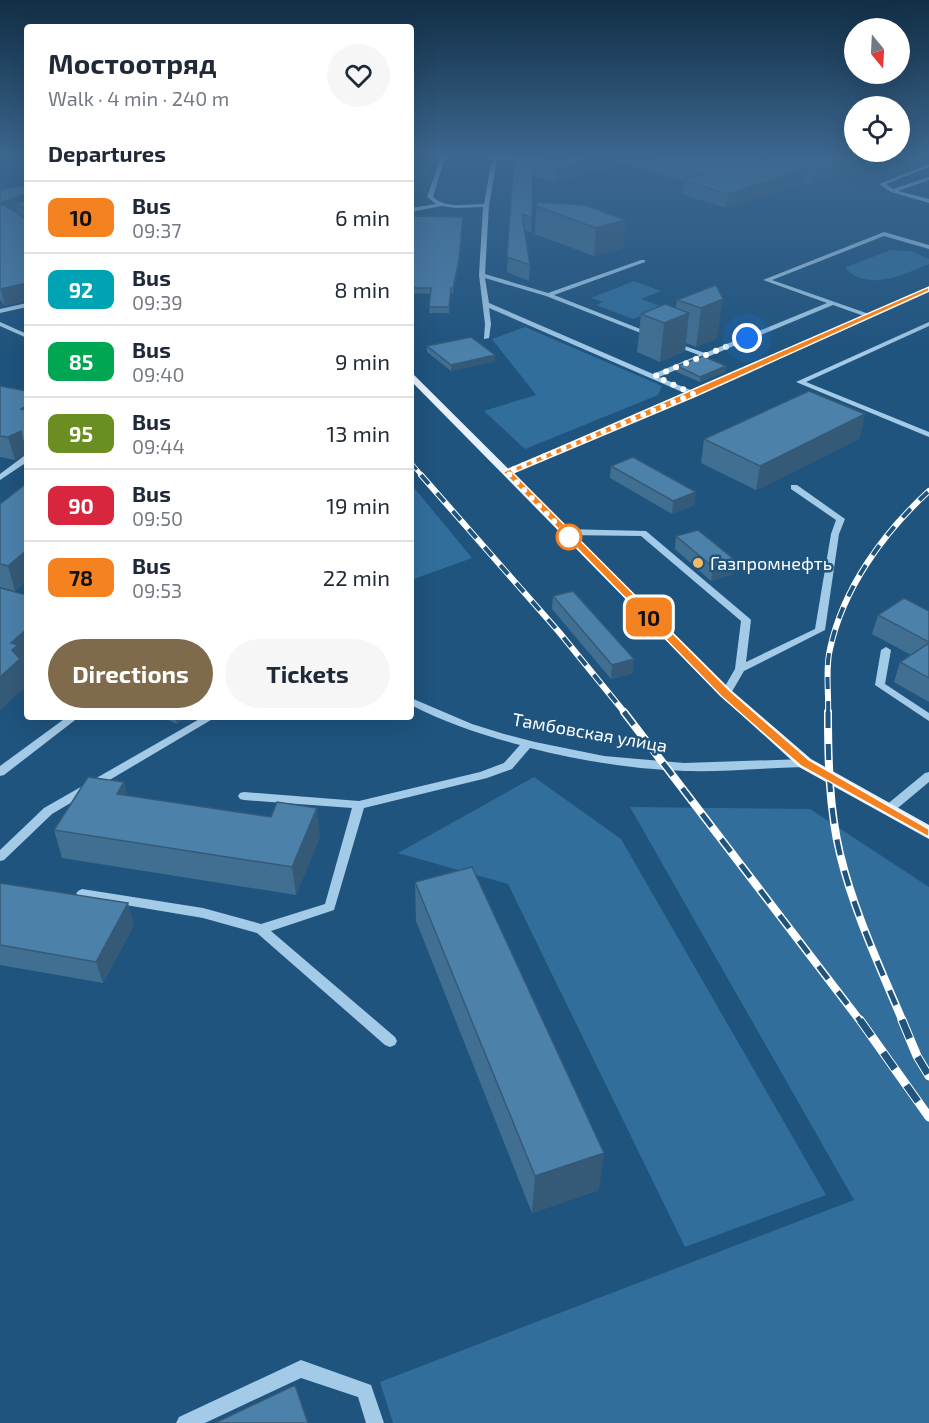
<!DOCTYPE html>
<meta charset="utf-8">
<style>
:root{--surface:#fff;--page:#f6f6f7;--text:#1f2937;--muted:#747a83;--line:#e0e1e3;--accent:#7f6a4b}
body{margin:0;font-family:"Exo 2",sans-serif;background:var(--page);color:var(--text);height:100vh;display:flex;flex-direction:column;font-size:22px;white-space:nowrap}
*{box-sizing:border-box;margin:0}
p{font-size:20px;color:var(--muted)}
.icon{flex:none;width:33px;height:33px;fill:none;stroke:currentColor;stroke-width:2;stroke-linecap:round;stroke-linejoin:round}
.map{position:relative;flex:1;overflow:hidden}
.details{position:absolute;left:24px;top:24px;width:390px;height:696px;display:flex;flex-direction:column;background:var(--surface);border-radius:6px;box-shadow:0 6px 24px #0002}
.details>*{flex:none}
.badge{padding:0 12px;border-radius:9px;font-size:21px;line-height:39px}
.needle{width:39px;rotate:162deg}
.fabs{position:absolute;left:844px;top:18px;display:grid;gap:12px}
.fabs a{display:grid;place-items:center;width:66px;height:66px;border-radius:50%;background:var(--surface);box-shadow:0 6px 24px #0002;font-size:30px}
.you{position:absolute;width:30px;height:30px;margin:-15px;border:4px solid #fff;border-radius:50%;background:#1a73e8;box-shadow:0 0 0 9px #1a73e833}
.map>.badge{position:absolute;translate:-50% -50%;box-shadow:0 0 0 3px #fff}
h2{padding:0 24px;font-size:22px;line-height:54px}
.round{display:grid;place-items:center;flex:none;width:63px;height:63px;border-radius:32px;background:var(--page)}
.summary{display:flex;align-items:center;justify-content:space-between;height:102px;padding:0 24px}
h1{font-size:28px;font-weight:700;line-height:45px}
.primary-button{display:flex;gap:12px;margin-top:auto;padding:12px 24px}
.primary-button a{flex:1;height:69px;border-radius:36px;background:var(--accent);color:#fff;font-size:24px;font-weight:700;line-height:69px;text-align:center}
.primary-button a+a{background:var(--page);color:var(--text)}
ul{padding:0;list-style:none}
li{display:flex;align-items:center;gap:18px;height:72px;padding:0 24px;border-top:2px solid var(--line)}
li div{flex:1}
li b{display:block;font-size:22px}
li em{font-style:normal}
li .badge{min-width:66px;font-weight:700;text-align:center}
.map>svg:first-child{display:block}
.green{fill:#326e9c}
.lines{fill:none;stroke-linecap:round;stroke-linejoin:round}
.minor{fill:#a3cae7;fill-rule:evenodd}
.major{fill:#e5f1fd;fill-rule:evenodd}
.rail-far3-casing{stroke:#fff;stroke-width:4.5}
.rail-far2-casing{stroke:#fff;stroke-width:6}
.rail-far1-casing{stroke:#fff;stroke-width:8}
.rail-casing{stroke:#fff;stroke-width:9}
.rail-far3{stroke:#1f547e;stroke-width:3;stroke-dasharray:9;stroke-linecap:butt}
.rail-far2{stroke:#1f547e;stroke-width:4;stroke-dasharray:12;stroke-linecap:butt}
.rail-far1{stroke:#1f547e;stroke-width:5;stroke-dasharray:16;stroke-linecap:butt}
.rail{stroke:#1f547e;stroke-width:7;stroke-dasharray:20;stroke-linecap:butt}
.wall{fill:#416f92}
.shaded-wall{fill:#355a77}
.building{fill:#4c81aa;stroke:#355a77;stroke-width:1.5}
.line{fill:#f58220;stroke:#fff;stroke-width:1.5}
.walk{stroke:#fff;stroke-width:6;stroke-dasharray:0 10.8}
.stop-dot{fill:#fff;stroke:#f58220;stroke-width:3}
.poi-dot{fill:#f5ba63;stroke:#1f547e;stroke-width:2}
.labels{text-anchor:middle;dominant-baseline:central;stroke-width:5;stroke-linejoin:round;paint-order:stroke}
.poi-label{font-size:18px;fill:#fff;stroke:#1f547e;text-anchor:start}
.street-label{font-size:18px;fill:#fff;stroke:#1f547e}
</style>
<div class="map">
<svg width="929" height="1423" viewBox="0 0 929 1423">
<rect width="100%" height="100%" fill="#1f547e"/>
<path class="green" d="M891,250L911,251L929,259V264C904,274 870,292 846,269V267Z
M634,281L661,291L641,299L663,307L633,319L596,305L603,302L591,298Z
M525,327L662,386L658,395L525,449L484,411L536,395L492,339Z
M411,484L472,558L411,580Z
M534,777L621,839L826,1195L685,1247L508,884L398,853Z
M630,807L810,809L929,887V1423H393L380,1382L854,1200Z"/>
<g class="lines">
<path class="minor" d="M411,155H497L530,161L528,162L497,159L489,205L485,274L548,293L641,260H645V262L554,295L653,334L654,335L651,337L546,296L485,278L489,303L653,374L699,355L669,344V342H673L705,353L827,303L763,280L884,232L929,245V249L884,236L772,280L869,314L929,288V292L696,396L510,474H504V470L687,394L489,308L491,324L489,338L484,339L485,324L479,275L483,207L456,208L441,206L411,212V208L436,204L427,197L441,157L411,156ZM445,157L492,158L484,204C467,204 446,209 433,197ZM833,305L864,316L693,391L659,377Z
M929,164V167L886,184L893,189L929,177V180L898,191L929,199V203L891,192L879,184Z
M27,303V307L0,313V309Z
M0,322L27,334V338L0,326Z
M929,322V326L806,382L929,432V437L796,382Z
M24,456H27V462L0,480V474Z
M791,485H797L845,519L839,534L825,630L744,671L730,695L726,696L721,693L735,669L741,621L641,536L564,535L560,532L564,529L646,531L749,618L751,620L746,662L815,629L831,534L836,520L791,489Z
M886,647L891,650L885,684L929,713V721L875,685L881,650Z
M411,698L472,724L504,734L535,742L604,756L684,763L805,759L811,763L805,767C765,768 725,772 685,771C633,769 580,761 530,748L512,769L487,778L364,808L334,910L271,931L395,1037L397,1041L395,1045L390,1047L385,1045L257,933L203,918L78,897L76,894L78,891L82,889L203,908L261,924L325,904L352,808L244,800L240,799L238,796L240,793L244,792L359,801L480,772L504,763L520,745C482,735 446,723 411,705Z
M67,717H79L4,775L0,776V766Z
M203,717H216L52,814L4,860L0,861V850L44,808Z
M929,772V782L893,812H885L883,809L885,806L925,773Z
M301,1360L371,1385L384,1423H366L358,1397L301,1378L205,1423H176L179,1417Z"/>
<path class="major" d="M411,372L731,690L811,759L929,825V839L799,767L721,696L411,381Z"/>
<g class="rail-far3-casing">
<path id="rail-far3" d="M411,463L423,477"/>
</g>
<g class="rail-far2-casing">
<path id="rail-far2" d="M421,475L559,632L625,713
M828,713C829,693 825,669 830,649C843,588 884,532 929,491"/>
</g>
<g class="rail-far1-casing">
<path id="rail-far1" d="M624,712L861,1022
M828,712C828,759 829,808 840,854C854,912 880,967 903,1022"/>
</g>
<g class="rail-casing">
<path id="rail" d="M860,1020L929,1117
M902,1020L917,1056L929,1076"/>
</g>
<use href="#rail-far3" class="rail-far3"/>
<use href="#rail-far2" class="rail-far2"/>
<use href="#rail-far1" class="rail-far1"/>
<use href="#rail" class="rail"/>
</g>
<path class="wall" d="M13,155H27V166Z
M514,155H905L811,185L804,183L726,208L681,194L683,182L628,165H620L556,183L532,175L531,232L525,230L530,265L529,281L507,272Z
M27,185V300L5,306L0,300V190Z
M536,206L625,220L623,248L594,256L535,234Z
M411,216L463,222L459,265L453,293H451L449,313H429L431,294L411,293Z
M716,285L717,338L696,347L686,343L685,351L660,362L637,352L641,314L676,308L677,300Z
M427,346L495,361L451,371L427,352Z
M677,366H726L725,372L700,382L677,372Z
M0,386L27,391V458L26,454L15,460L0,457Z
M860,438L756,490L701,463L704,439Z
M611,466L694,505L672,514L610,478Z
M27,483V581L15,591L0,587V504Z
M676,536L734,574L711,581L675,549Z
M553,596L633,673L611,679L552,609Z
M929,611V702L894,682L900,662L911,655L872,634L878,615Z
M162,717H186L177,724Z
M124,782L127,795L271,817L320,836L296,895L62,858L54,830Z
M415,882L599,1190L532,1213L416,921Z
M0,883L134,925L103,983L0,965Z"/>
<path class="shaded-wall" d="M607,155H621L620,165L556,183L557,169Z
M866,155H905L811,185L814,171Z
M806,169L804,183L726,208L728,194Z
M25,194L27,202L15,203L17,212L3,218L0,203Z
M463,217L459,265L453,293V288Z
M625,220L623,248L594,256L596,228Z
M27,283V300L5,306L1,289Z
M723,299L717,338L696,347L701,308Z
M689,313L685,351L660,362L664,323Z
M495,355V361L451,371V365Z
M726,366L725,372L700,382V377Z
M27,405V431L21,409Z
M865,414L860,438L756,490L760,466Z
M21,431L26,454L15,460L8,437Z
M696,492L694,505L672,514L673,501Z
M27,550V581L15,591L8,566Z
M736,561L734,574L711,581L713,567Z
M27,629V661L24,664L26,670L24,672L27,685L0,711V677L12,650L11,643Z
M634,659L633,673L611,679L612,665Z
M175,717H186L177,724Z
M124,782L131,810L117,794Z
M317,808L320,836L296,895L292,867Z
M128,903L134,925L103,983L96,962Z
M604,1153L599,1190L532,1213L535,1176Z"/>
<path class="building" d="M514,155H543L563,160L568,156L566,155H607L557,169L533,161L532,217L522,214L530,265L507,257Z
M640,155H866L814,171L806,169L728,194L683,180L702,174Z
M27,185V283L1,289L0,288V203L24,217L25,209L15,203L25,201V194L0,203V190Z
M537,202L585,205L625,220L596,228L536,206Z
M411,216L463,217L459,260L453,288H451L449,307H429L431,288H411Z
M716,285L723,299L701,308L677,300Z
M665,304L689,313L664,323L641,314Z
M471,337L495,355L451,365L427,346Z
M703,356L726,366L700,377L677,366Z
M0,386L27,391V405L21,409L27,410V441H23L21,431L8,437L0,436Z
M809,391L865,414L760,466L704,439Z
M633,457L696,492L673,501L611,466Z
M27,483V550L8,566L0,564V504Z
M698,530L736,561L713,567L676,536Z
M0,588L27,595V629L11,643L18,645L12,650L20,659L0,677Z
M573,591L634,659L612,665L553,596Z
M904,598L929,611V642L878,615Z
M929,643V678L900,662Z
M88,777L124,782L117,794L271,817L277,802L317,808L292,867L54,830Z
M472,867L604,1153L535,1176L415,882Z
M0,883L128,903L96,962L0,945Z
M295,1385L308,1423H215Z"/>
<linearGradient id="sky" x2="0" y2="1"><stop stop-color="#112e45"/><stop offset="0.44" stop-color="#3c678f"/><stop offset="1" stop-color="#3c678f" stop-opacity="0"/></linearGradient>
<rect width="929" height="354" fill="url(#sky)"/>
<path class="line" d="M929,287V291L696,396L513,473L730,691L809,760L929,829V837L801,766L721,696L503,472Z"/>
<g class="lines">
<path class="walk" d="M569,537L507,472L693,394L655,376L747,338"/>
</g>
<circle class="stop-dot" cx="569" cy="537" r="12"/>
<circle class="poi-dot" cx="698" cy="563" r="6"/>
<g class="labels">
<g class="poi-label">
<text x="710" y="563">Газпромнефть</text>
</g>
<g class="street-label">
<text transform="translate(590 732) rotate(10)">Тамбовская улица</text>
</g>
</g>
</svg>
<div class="fabs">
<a><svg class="needle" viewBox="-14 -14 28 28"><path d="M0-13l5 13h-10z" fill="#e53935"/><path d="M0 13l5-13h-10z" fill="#747a83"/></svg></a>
<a><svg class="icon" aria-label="locate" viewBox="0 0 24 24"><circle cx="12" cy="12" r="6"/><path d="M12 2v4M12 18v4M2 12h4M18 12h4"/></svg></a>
</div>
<div class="you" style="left:747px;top:338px"></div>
<b class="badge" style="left:649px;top:617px;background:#f58220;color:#111">10</b>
<section class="details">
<div class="summary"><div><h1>Мостоотряд</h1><p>Walk · 4 min · 240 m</p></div><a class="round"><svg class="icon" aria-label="heart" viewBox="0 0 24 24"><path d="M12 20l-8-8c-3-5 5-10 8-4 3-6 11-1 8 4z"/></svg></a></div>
<h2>Departures</h2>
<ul>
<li><span class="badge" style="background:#f58220;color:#111">10</span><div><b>Bus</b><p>09:37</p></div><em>6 min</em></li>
<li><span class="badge" style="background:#00a3b4;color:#fff">92</span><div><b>Bus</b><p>09:39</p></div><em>8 min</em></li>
<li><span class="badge" style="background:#00a651;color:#fff">85</span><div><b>Bus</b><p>09:40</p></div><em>9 min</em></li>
<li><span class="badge" style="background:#6b8e23;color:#fff">95</span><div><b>Bus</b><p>09:44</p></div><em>13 min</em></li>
<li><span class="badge" style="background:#d7263d;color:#fff">90</span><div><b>Bus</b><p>09:50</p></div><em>19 min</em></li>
<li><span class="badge" style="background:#f58220;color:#111">78</span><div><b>Bus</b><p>09:53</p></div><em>22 min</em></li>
</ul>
<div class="primary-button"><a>Directions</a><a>Tickets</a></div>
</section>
</div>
